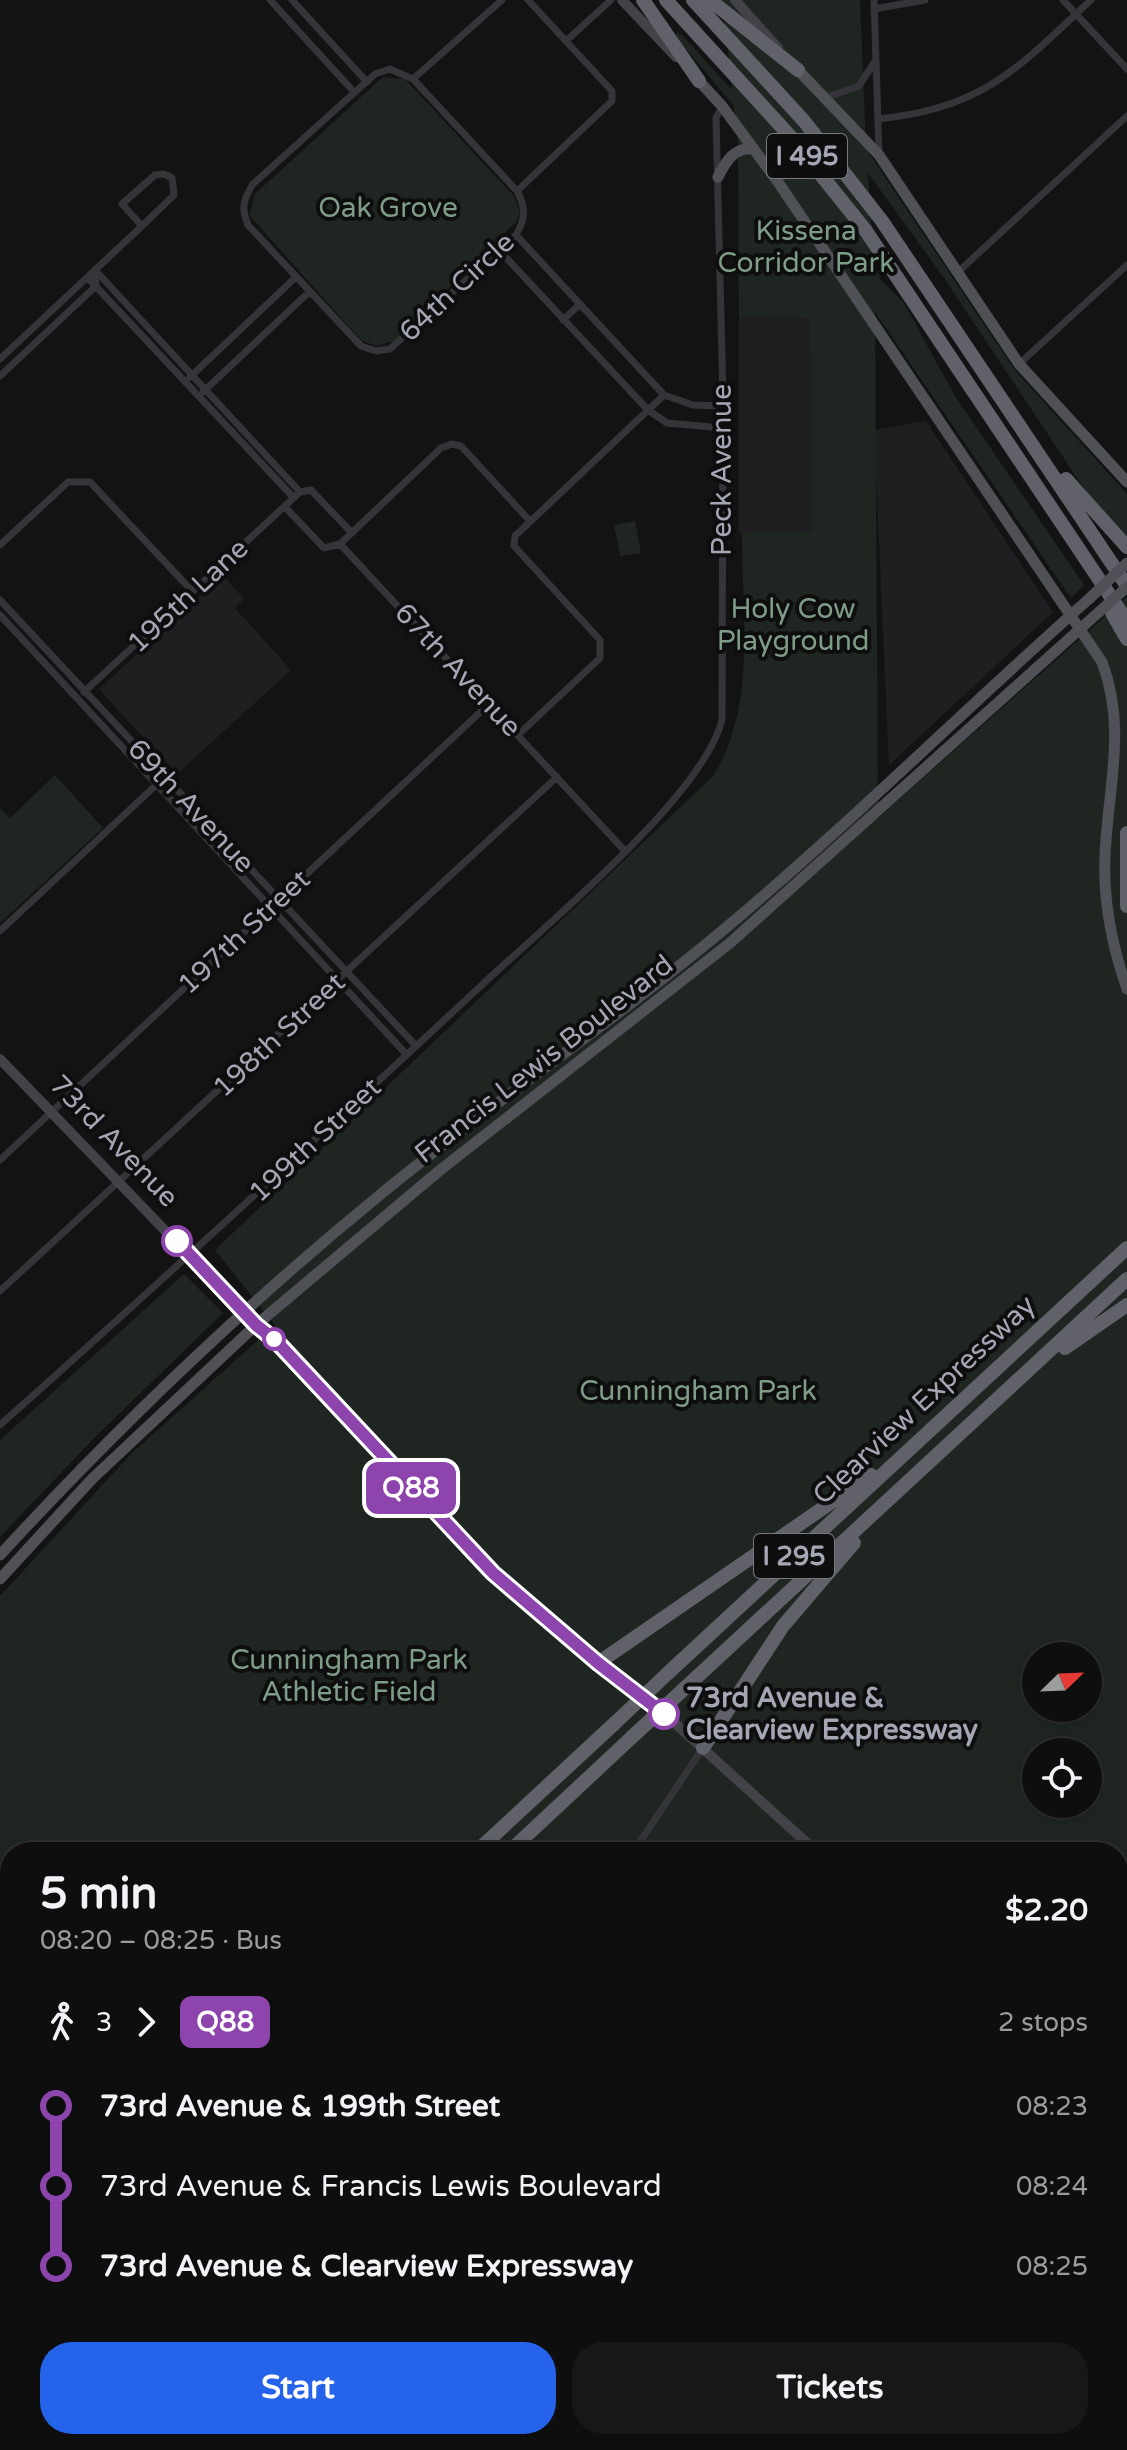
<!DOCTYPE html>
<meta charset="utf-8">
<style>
:root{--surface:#0e0e0f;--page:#171718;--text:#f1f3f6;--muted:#9b9c9e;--line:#2e2e2f;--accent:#2563eb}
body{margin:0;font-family:"Varela Round",sans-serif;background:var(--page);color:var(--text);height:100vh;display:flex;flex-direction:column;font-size:30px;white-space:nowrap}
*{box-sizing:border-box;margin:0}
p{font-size:26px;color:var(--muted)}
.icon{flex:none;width:44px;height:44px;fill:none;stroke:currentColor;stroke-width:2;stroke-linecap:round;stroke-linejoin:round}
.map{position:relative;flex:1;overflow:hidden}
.panel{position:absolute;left:0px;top:1842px;width:1128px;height:608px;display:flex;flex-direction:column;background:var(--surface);border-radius:32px 32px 0 0;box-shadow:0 4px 12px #0003,0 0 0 2px var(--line)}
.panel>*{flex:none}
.badge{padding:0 16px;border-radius:12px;font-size:28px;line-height:52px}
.needle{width:52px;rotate:67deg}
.tools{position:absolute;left:1022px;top:1642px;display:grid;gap:16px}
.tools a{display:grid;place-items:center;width:80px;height:80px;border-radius:50%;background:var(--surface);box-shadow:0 4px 12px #0003,0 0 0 2px var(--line);font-size:40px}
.map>.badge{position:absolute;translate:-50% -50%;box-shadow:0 0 0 4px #fff}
.legs{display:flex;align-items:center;gap:12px;height:88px;padding:0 40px;font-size:26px}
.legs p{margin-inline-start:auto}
.head{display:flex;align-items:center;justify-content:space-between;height:136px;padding:0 40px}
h1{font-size:44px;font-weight:700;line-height:60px}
.cta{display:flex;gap:16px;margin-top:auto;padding:16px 40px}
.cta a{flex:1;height:92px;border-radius:32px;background:var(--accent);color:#fff;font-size:32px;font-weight:700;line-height:92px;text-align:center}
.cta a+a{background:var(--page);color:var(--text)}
ul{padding:0 40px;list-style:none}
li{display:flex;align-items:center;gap:28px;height:80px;font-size:30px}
li i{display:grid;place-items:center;width:12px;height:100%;margin:0 10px;background:currentColor}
li i::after{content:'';width:20px;height:20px;margin:-10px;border:6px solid;border-radius:50%;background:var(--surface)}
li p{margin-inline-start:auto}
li:first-child i{background:linear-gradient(#0000 50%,currentColor 0)}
li:last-child i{background:linear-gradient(currentColor 50%,#0000 0)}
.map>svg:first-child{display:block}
.built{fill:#1f1f21}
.green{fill:#1f2621;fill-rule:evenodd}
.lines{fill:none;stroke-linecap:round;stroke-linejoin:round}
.street{stroke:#343439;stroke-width:7}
.secondary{stroke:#424248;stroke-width:10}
.primary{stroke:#505057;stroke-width:11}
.highway{stroke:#606169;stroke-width:14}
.primary-bridge{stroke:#505057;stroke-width:11}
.highway-bridge{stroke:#606169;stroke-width:14}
.line-1-casing{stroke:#fff;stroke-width:18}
.line-1{stroke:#8e44ad;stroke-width:12}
.stop-1-dot{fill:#fff;stroke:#8e44ad;stroke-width:4}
.labels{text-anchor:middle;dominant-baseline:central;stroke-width:8;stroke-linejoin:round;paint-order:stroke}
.shield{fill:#0e0e0f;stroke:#787882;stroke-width:2}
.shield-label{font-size:26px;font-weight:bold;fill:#a5a6b3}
.park-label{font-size:28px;fill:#7e9c87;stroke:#0e0e0f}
.street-label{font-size:28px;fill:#a5a6b3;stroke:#0e0e0f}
.stop-label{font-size:28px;font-weight:bold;fill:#a5a6b3;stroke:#0e0e0f;text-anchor:start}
</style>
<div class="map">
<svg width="1127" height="2450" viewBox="0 0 1127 2450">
<rect width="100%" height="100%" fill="#131314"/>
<path class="built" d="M739,317L810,318L812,533H739Z
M926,421L1053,612L889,765L874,430Z
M223,575L244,599L235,608L291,670L177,774L99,689Z"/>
<path class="green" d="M717,0H860L866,149L1014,369L1127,494V537L1111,523L1079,481L944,278L868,173L874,265L882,275L879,278L904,303L955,396L1084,585L1071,598L875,312L878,818L1127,597V2077L1118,2086V1852H10V2440H224L217,2450H0V1596L132,1453L275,1325L215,1250L713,776C757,707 742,612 742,533L812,532L810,318L739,317L738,144L734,106L676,37L677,32L681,34L732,90L723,4ZM1036,1656H1088V1708H1036ZM1036,1752H1088V1804H1036Z
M383,77L405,79L514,196L520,211L517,221L394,341L376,346L361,340L249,215L255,194Z
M635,521L641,553L620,556L614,525Z
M55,775L103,828L0,923V808L10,818Z
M184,1274L223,1313L94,1438L0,1537V1440Z
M514,2440H650L610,2450H524Z"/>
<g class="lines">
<path class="street" d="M270,0L354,92
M292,0L367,82
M874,0L879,154
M1063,0L1127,69
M874,9L925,0
M566,41L611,0
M390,69L413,79L517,191C526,208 526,218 516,235L390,349L376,351L361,346L248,225C241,208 243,200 253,184L375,74Z
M413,79L502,0
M825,98L859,86L875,61
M878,119C983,109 1018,68 1091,0
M155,175L164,174L172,178L174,195L142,226L122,204Z
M517,191L612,101V91L528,0
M516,235L664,395L693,405L723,406
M499,250L648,410L667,423L722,428
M95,270L300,492
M958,272L1127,116
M88,278L294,498
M563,320L580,304
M0,359L142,226
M1019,364L1127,265
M0,376L96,286L95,270
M190,377L296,277
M203,392L309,292
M300,492L311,490L352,533
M285,507L324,548L340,544
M340,544L625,851
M340,544L441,448L452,444L461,446L529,520
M0,545L68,482H90L192,591
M0,600L416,1046
M0,615L407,1055
M84,692L300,492
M518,735L600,658V640L514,546L515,536L664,395
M0,931L155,786
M0,1160L489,704
M0,1291L557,777
M0,1425C163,1280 324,1132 484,983C545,926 703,796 722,720L723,397L716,118L722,106
M633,1852L703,1748
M1118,2108L1127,2100
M427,2440L437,2450
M936,2440L946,2450
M678,2445L697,2440
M224,2450L231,2440
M415,2450L426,2440"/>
<path class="secondary" d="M622,0L676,57
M735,0L778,48
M0,1059L256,1325L277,1342L493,1573L598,1663L668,1717L817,1852
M1118,2177L1127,2187"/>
<path class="primary" d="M798,70L879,155L1019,364L1127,482
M699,81L722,106L778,182L1102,662C1127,728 1108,787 1105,856C1103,901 1112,946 1127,989
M718,177C726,161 734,147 754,149
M0,1555C119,1426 245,1305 381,1194C494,1101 616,1020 728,926C853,821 968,706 1090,598
M0,1579L92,1479L256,1325L439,1171L730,943L1099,612
M0,2227L10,2241
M0,2256L10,2270
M153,2440L160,2450"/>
<path class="highway" d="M643,0L699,81
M666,0L789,135L866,231L1127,621
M693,0L804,121L882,221L1127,586
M710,0L798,70
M1066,479L1127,547
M1112,613L1127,639
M1127,833V906
M1065,1348L1127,1305
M598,1663L871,1475
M668,1673L1127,1248
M685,1688L1127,1279
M703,1748L783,1626L854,1543
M476,1852L615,1723
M509,1852L632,1737
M0,2206L10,2208
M0,2253L10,2243
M0,2377L10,2363
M0,2419L10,2402
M111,2440L134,2450
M55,2450L77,2440"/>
<path class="primary-bridge" d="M1090,598L1127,563
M1099,612L1127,587"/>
<path class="highway-bridge" d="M615,1723L668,1673
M632,1737L685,1688"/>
</g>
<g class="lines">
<g class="line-1-casing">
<path id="line-1" d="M177,1241L256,1325L277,1342L493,1573L598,1663L664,1714"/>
</g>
<use href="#line-1" class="line-1"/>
</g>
<g class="stop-1-dot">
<circle cx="177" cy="1241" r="14"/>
<circle cx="274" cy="1339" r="10"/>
<circle cx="664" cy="1714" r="14"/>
</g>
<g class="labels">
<g class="shield">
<rect x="767" y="134" width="80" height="44" rx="6"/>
<rect x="754" y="1534" width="80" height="44" rx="6"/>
</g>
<g class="shield-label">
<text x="807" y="156">I 495</text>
<text x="794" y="1556">I 295</text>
</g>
<g class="park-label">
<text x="388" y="208">Oak Grove</text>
<text x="806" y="231">Kissena<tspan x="806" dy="32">Corridor Park</tspan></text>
<text x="793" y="609">Holy Cow<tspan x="793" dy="32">Playground</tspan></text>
<text x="698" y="1391">Cunningham Park</text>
<text x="349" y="1660">Cunningham Park<tspan x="349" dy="32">Athletic Field</tspan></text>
</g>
<g class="street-label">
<text transform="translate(457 287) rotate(-43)">64th Circle</text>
<text transform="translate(722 470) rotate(-90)">Peck Avenue</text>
<text transform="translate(188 596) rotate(-43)">195th Lane</text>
<text transform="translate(458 670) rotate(47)">67th Avenue</text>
<text transform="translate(191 806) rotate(47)">69th Avenue</text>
<text transform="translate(244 932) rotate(-43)">197th Street</text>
<text transform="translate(279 1035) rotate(-43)">198th Street</text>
<text transform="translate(544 1059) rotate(-38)">Francis Lewis Boulevard</text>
<text transform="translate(315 1140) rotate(-43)">199th Street</text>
<text transform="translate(114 1141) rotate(46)">73rd Avenue</text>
<text transform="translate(924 1400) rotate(-43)">Clearview Expressway</text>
</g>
<g class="stop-label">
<text x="686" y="1698">73rd Avenue &amp;<tspan x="686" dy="32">Clearview Expressway</tspan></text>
</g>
</g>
</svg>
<div class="tools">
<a><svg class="needle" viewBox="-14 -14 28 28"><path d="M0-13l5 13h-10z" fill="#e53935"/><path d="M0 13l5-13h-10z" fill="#9b9c9e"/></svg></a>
<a><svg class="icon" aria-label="locate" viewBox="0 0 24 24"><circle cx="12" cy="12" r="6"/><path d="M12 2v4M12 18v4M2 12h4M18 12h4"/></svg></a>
</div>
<b class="badge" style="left:411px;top:1488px;background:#8e44ad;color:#fff">Q88</b>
<section class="panel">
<div class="head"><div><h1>5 min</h1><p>08:20 – 08:25 · Bus</p></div><b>$2.20</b></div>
<div class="legs"><svg class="icon" aria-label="walk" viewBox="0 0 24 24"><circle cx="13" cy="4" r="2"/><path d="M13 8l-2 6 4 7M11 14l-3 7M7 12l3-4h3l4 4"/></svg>3<svg class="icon" aria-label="forward" viewBox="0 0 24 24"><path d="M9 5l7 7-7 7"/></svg><b class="badge" style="background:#8e44ad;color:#fff">Q88</b><p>2 stops</p></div>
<ul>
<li><i style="color:#8e44ad"></i><b>73rd Avenue &amp; 199th Street</b><p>08:23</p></li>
<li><i style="color:#8e44ad"></i><span>73rd Avenue &amp; Francis Lewis Boulevard</span><p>08:24</p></li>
<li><i style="color:#8e44ad"></i><b>73rd Avenue &amp; Clearview Expressway</b><p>08:25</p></li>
</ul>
<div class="cta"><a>Start</a><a>Tickets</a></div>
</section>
</div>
